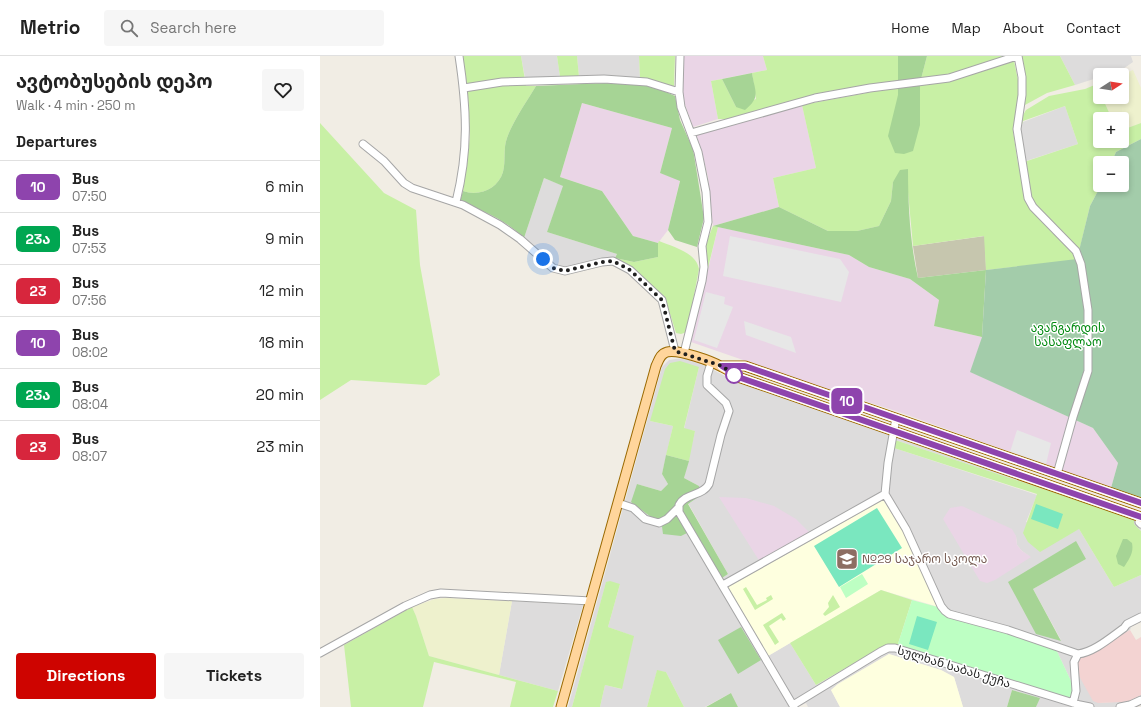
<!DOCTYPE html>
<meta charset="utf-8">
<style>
:root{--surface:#fff;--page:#f6f6f6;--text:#222;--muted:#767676;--line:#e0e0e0;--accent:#ce0400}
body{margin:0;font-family:"Space Grotesk","Noto Sans Georgian",sans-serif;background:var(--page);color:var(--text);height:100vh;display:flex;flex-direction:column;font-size:15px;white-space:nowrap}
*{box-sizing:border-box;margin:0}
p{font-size:13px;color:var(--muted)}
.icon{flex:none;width:22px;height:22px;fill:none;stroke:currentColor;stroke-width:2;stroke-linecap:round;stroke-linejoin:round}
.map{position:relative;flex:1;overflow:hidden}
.details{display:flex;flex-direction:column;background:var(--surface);width:320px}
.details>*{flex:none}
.badge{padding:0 8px;border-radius:6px;font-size:14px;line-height:26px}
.needle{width:26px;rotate:78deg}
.buttons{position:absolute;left:773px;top:12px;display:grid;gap:8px}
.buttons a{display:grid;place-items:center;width:36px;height:36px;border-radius:4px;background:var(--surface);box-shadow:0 2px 6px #0003;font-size:20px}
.you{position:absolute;width:20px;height:20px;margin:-10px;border:3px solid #fff;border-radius:50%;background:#1a73e8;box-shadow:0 0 0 6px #1a73e833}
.map>.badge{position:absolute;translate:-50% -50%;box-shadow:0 0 0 2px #fff}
h2{padding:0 16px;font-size:15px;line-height:36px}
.round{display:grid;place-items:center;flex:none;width:42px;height:42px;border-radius:4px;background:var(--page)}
.headline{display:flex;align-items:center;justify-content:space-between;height:68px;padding:0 16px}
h1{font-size:19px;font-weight:700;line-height:30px}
.primary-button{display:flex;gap:8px;margin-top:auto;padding:8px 16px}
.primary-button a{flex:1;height:46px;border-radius:4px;background:var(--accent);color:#fff;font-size:16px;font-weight:700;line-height:46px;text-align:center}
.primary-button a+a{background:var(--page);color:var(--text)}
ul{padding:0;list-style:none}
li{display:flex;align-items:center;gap:12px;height:52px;padding:0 16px;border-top:1px solid var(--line)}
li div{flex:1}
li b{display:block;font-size:15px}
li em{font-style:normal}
li .badge{min-width:44px;font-weight:700;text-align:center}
header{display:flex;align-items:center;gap:24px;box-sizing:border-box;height:56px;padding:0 20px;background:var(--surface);border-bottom:1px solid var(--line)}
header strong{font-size:19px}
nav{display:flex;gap:22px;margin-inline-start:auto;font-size:14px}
.search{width:280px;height:36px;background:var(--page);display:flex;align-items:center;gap:10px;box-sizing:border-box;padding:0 14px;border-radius:4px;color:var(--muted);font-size:15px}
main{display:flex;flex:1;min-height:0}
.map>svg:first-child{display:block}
.residential{fill:#dddcdc;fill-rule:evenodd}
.commercial{fill:#f3d3d2}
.industrial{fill:#ead5e6}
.education{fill:#feffdf}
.construction{fill:#c6c6ae}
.farmland{fill:#eef1cd}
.grass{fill:#c8f0a5}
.forest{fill:#a6d495}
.cemetery{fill:#a3ccaa}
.park{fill:#bdffc3}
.pitch{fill:#7ae7bf}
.parking{fill:#e7e7e7}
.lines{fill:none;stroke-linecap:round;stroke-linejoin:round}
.minor-casing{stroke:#a6a6a6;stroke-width:9}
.major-casing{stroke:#9a6900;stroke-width:11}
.minor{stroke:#fff;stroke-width:7}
.major{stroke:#ffd59b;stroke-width:9}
.line-casing{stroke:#fff;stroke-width:9}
.line{stroke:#8e44ad;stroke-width:6}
.walk{stroke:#1f1f1f;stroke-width:4;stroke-dasharray:0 7.2}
.stop-dot{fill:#fff;stroke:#8e44ad;stroke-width:2}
.labels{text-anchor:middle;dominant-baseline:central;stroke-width:3;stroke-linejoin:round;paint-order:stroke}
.park-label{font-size:12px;fill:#01890f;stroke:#fff}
.education-label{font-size:12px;fill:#785e54;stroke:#fff;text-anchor:start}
.street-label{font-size:12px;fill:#1f1f1f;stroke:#fff}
</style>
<header>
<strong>Metrio</strong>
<div class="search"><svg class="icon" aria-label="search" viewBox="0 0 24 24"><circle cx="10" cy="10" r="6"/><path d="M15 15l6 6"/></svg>Search here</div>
<nav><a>Home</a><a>Map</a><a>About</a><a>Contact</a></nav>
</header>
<main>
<section class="details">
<div class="headline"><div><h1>ავტობუსების დეპო</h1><p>Walk · 4 min · 250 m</p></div><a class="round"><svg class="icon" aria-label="heart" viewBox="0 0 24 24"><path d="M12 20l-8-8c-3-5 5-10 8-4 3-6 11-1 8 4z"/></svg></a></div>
<h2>Departures</h2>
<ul>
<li><span class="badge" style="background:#8e44ad;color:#fff">10</span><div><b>Bus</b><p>07:50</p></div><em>6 min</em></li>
<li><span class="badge" style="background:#00a651;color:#fff">23ა</span><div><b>Bus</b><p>07:53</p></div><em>9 min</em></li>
<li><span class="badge" style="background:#d7263d;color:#fff">23</span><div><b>Bus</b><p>07:56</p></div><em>12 min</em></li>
<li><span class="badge" style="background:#8e44ad;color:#fff">10</span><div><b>Bus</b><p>08:02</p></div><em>18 min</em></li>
<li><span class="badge" style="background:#00a651;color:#fff">23ა</span><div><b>Bus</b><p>08:04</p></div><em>20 min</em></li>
<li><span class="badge" style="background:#d7263d;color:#fff">23</span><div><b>Bus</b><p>08:07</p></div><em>23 min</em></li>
</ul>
<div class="primary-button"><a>Directions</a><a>Tickets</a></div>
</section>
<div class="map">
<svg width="821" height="651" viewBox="0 0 821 651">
<rect width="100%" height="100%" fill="#f1ede4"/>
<path class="residential" d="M201,0H237L240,21L205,22Z
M257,0H319L320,22L290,19L259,21Z
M740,0H811L813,6L803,13L785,19H780V21L755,29Z
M745,50L758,88L706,105L701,72L703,66Z
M224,122L244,130L227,176L297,198L295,202L246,212L236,209L204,182Z
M363,302L386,310L416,326L821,463V475L813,468L814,463L575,384L574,392L717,439L706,466L759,473L794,531L821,519V564L812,569L810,574L781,591L778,647L809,645L821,639V649L817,651H716L719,642L692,634L687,651H643L634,621L621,614L569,598L518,628L511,634L520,651H488L486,647L478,651H418L411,637L385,651H364L346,616L337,615L327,651H280L285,629L301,633L313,580L288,571L300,528L286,527L252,651H248L342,311L349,304ZM379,311L364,373L375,375L364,422L379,430L368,447L408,518L396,526L367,477L341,463L317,428L341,435L348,428L342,418L353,370L330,365ZM563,444L583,475L619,551L637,561L733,587L752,627L570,589L564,590L496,629L470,587L448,600ZM630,452L696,480L697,489L702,495L711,501ZM766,503L713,533L741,584L689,526Z
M192,545L263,549L238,635L179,619Z"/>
<path class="commercial" d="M810,574L816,584L821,581V639L809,645L802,646L778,647L773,645L754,611L760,601Z"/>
<path class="industrial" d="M364,0H443L447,14L391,25L398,63L373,71L363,43L362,30Z
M262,47L352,72L340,117L360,124L348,174L338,187L313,180L282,135L240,121Z
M482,49L496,112L453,122L459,151L393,170L388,121L382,96L376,78Z
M398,171L529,199L549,211L590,223L619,244L614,270L662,281L651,316L773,372L798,407L791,432L579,356L501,331L371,286Z
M399,441L426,442L454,450L476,463L489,476L440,506Z
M642,450L692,473L696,480L697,489L702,495L711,501L675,524L667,527L660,525L623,463L630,452Z"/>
<path class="education" d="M563,444L583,475L619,551L561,534L448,600L408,531Z
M569,598L621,614L634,621L643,651H520L511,634L518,628Z"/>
<path class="construction" d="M665,180L666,214L598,222L593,190Z"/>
<path class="farmland" d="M813,14L821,32V67L802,74V63H792L782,41H802L801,19Z
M126,542L192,545L179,619L109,600L96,560L92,551L115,543Z"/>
<path class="grass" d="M143,0H201L206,30H216C207,45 193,65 187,82C183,92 186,105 183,116C178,133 159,141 143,135L150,81L148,39Z
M237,0H257L259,21H240Z
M319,0H355L354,31L320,22Z
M443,0H578V25L480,43L407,63H398L391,25L402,23L416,51L436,43L432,17L447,14Z
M607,0H693L699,29L698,53L693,75L698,108L758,88L745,50L703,65L701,72L703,59L706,54L729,40L765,33L777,28L780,36V41H782L792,63H780V85H802V74L821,67V83L796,96L791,107H780L781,129L770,150L757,204L666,214L664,180L593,190L588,136V113L573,126L571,145L559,170L537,175H508L459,151L453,122L496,112L482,49L578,31V39L600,69V27Z
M701,0H740L755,29L727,37L705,49V27Z
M0,67L64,137L96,154L100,209L120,319L106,329L31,324L0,344Z
M393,170L398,171L387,216L384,192Z
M339,185C353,191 376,196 379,213L367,276L361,278L356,277L345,241L314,214L295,202L314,206L338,201V187Z
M360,305L379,311L364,372L375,375L369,405L346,399L353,370L330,365L345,313L350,307Z
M575,384L814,463V468L821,475V519L794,531L759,473L720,496L708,486L703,477L717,438L574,392Z
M290,525L300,528L288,571L314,580L302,633L285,629L280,651H252L286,526Z
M426,531L437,549L447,544L446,542L451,539L453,543L435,554L423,533Z
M561,534L592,544L577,591L570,589L564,590L496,629L470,587Z
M513,539L520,551L505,560L503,558L509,551L508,547Z
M92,551L96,560L109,600L238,635L233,651H190L196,626L114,606L103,651H31L24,589Z
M462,557L466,563L463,565L461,562L449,570L459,586L455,589L443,569Z
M337,614L346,616L364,651H327Z"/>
<path class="forest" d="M578,0H607L600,27V69L593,95L584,98L575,97L568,80L578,39Z
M432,17C435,36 441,41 425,54L416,51L402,23Z
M285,27L333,30L355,40L360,64L373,93L379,130L384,162L377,191L355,184L348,174L360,125L340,117L352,72L262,47L240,121L282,135L313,180L338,187V201L314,206L295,202L297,198L227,176L243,130L224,122L204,182C186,164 163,155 140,145L143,135C159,141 178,133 183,116C186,105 183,92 187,82C193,65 207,45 216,30Z
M588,113C588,149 590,187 598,222L666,214L662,281L614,270L619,244L590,223L549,211L529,199L393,170L459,151L508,175H537L559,170L571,145L573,126L580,114Z
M346,399L369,405L364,422L379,430L381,439L368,448L408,518L396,526L367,477L361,480L343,478L341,463L331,461L311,446L317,428L341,435L348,428L342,418Z
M803,483H807L812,487C814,497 809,503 804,511L798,508L796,500Z
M756,485L766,503L713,533L741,585L716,578L688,526Z
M421,571L441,604L418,618L398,584Z
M692,634L720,642L716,651H687Z
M411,637L418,651H386Z"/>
<path class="cemetery" d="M821,83V443L791,432L798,407L773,372L650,316L662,281L666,214L757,203L770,150L781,129H802V107H791L796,96Z"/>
<path class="park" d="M542,518L548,528L526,542L520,531Z
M592,544L625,553L628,558L733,587L752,627L754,633L750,645L577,591Z"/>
<path class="pitch" d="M716,448L743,458L738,473L711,463Z
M557,452L582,492L519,531L494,490Z
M597,560L617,566L608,594L589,588Z"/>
<path class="parking" d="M410,180L520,203L529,216L521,246L403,220Z
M386,236L405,241L404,248L413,251L397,292L374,284Z
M424,265L471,281L476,297L426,279Z
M697,374L731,387L726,408L690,396Z"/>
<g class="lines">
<g class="minor-casing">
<path id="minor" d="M360,0L359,36L361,51L378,96L386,136L388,166L382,190L384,211L382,225L364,297
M698,0L702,21V39L697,73L708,142L713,151L756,195L761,208L768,254V315L753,361L737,418
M144,32L182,26L284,23L327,26L359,36
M371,77L495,42L550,32L629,22L697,0
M43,88L64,105L84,127L92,132L143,149L180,169L200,183L233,212L245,215L282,206L293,205L310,214L342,244L355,295
M136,146C149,94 147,53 139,0
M391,307L387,320V329L406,347L409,355L401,379L389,428C383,440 365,437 359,449V456L474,651
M565,438L586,473L621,550L625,555L629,558L688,574L758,598C774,596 790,582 804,572L807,568L821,561
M298,447L313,452L325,463L339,467L347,463L358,452
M821,460L819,466L821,468
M403,529L565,438L568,407L576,362
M0,597L85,550L110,539L121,537L271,545
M753,647L756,635L754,606L758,598
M473,649L560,596L568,592H575L760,649L770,651
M800,651L810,649L821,644"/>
</g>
<g class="major-casing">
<path id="major" d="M402,310H425L821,447
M241,651L336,310C339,304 340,298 347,296C358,293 392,305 402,311C409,314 415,319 421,322L821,461"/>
</g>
<use href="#minor" class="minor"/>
<use href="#major" class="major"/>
</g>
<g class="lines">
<g class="line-casing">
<path id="line" d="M821,447L425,310H402L421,322L821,461"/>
</g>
<use href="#line" class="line"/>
<path class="walk" d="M223,203L233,212L245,215L282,206L293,205L310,214L342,244L355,295L402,310L414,319"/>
</g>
<defs>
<g id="school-square" transform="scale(1.15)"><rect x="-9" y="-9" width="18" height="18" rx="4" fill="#8d6e63" stroke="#fff"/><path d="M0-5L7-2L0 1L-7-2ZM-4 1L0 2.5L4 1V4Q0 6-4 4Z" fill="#fff"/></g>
</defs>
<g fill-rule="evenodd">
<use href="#school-square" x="527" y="503"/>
</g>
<circle class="stop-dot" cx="414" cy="319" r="8"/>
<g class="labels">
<g class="park-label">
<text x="748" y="272">ავანგარდის<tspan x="748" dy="14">სასაფლაო</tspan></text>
</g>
<g class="education-label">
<text x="542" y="503">№29 საჯარო სკოლა</text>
</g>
<g class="street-label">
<text transform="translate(634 611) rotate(17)">სულხან საბას ქუჩა</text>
</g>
</g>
</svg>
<div class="buttons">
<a><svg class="needle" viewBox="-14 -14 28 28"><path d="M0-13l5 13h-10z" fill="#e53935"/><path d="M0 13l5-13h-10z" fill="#767676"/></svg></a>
<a>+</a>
<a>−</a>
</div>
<div class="you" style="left:223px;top:203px"></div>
<b class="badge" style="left:527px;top:345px;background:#8e44ad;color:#fff">10</b>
</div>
</main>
